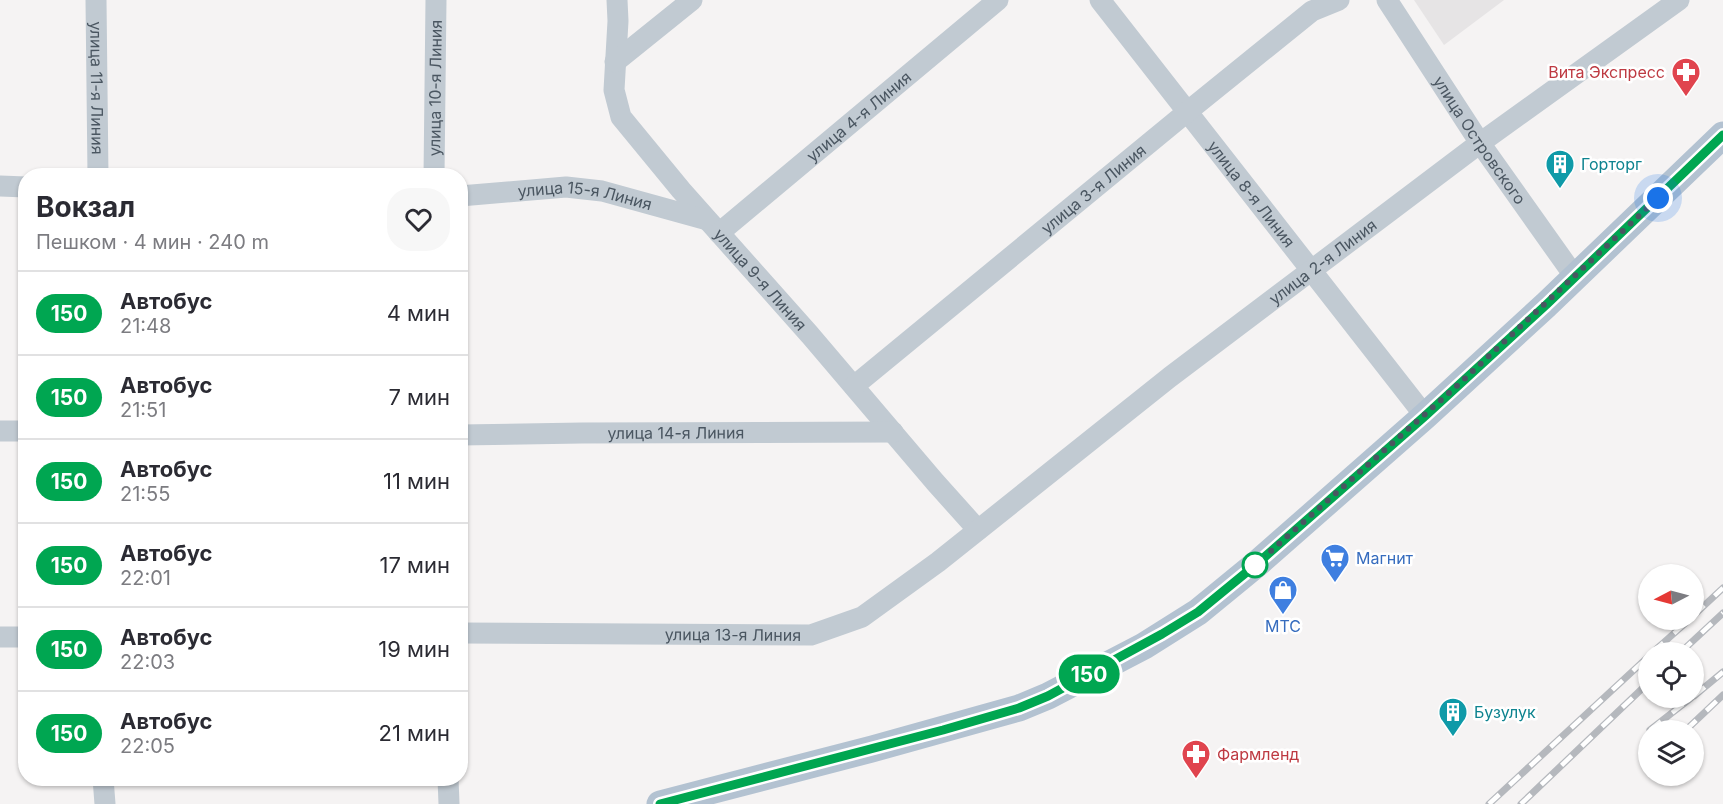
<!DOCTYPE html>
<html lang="ru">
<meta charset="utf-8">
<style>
:root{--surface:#fff;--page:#f7f7f7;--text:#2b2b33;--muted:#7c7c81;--line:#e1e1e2}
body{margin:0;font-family:Inter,sans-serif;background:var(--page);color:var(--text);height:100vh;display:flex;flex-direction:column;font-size:22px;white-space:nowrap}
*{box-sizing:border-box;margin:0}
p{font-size:20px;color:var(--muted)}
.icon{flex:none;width:33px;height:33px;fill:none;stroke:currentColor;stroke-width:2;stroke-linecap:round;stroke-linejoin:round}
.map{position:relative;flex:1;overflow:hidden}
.side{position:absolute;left:18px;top:168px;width:450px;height:618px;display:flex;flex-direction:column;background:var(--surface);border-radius:24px;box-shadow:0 2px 4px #0004}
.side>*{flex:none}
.badge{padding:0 12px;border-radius:20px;font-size:21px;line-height:39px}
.needle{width:39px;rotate:264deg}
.controls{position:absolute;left:1638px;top:564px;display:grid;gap:12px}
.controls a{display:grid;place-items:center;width:66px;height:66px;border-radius:50%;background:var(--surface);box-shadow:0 2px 4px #0004;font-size:30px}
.you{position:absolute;width:30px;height:30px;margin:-15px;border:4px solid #fff;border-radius:50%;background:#1a73e8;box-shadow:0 0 0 9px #1a73e833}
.map>.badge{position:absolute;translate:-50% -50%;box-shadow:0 0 0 3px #fff}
.round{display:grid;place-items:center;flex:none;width:63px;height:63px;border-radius:24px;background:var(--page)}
.headline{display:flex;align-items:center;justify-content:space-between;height:102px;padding:0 18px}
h1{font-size:28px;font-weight:700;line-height:45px}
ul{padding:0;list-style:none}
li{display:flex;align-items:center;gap:18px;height:84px;padding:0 18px;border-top:2px solid var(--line)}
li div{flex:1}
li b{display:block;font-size:22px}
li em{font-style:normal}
li .badge{min-width:66px;font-weight:700;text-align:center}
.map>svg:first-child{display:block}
.education{fill:#e6e4e5}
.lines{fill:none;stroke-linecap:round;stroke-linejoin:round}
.minor{stroke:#c1cad2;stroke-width:21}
.major{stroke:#b3c2d1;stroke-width:27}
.rail-casing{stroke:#b5b8bd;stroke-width:7}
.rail{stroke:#fff;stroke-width:4.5;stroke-dasharray:14;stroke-linecap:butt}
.line-casing{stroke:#fff;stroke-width:14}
.line{stroke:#00a651;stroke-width:9}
.walk{stroke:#4a5661;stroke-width:6;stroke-dasharray:0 10.8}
.stop-dot{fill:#fff;stroke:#00a651;stroke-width:3}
.labels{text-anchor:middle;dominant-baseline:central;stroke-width:5;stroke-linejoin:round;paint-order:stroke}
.health-label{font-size:16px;fill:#be3a42;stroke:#fff;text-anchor:end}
.street-label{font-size:16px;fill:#4a5661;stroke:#fff}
.culture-label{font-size:16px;fill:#0d838f;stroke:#fff;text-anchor:start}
.shop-label{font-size:16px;fill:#366cbe;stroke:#fff;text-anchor:start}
</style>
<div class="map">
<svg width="1723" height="804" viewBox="0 0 1723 804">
<rect width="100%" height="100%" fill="#f5f3f3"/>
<path class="education" d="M1414,0H1504L1444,45Z"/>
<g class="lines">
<g class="minor">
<path id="s1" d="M96,0L98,176"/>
<path id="s2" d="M617,0L618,21L614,90L621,117L681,190L810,335L935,482L978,530"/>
<path id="s3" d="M1100,0L1425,416"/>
<path id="s4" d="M1387,0L1480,143L1575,277"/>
<path d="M615,62L692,0"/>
<path id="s5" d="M434,176L436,0"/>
<path d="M0,186L26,187"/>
<path id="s6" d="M460,196L566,187L602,191L707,220"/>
<path id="s7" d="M719,233L998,0"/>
<path id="s8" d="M854,386L1187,112L1312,11L1339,0"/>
<path d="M0,431H26"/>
<path id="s9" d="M460,435L582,433L893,432"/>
<path id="s10" d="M460,633L811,635L862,617L938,562L1170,377L1480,143L1679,0"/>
<path d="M0,637H26"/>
<path d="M103,778L105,804"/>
<path d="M448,778L449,804"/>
</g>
<path class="major" d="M660,804L872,749L1019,708L1048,696L1144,646L1198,612L1259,562L1425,416L1546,305L1723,135"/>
<g class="rail-casing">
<path id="rail" d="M1694,615L1723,588
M1653,652L1689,620
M1681,652L1723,613
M1694,696L1723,672
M1650,730L1691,698
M1686,730L1723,695
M1489,804L1648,657
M1521,804L1648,683"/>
</g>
<use href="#rail" class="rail"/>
</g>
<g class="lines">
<g class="line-casing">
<path id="line" d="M660,804L943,730L1019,708L1048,696L1162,634L1198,612L1259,562L1425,416L1546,305L1723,135"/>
</g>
<use href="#line" class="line"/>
<path class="walk" d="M1255,565L1459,384L1658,198"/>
</g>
<defs>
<g id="pharmacy-pin" transform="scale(1.5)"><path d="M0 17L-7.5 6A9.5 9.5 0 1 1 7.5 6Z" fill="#e0444e" stroke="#fff"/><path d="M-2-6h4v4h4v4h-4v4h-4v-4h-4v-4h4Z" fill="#fff"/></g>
<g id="building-pin" transform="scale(1.5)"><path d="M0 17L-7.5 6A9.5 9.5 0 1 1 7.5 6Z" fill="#0f9aa8" stroke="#fff"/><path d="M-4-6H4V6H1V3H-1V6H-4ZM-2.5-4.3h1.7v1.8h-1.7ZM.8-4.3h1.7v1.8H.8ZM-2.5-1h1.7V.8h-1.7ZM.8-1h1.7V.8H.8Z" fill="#fff"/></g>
<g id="supermarket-pin" transform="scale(1.5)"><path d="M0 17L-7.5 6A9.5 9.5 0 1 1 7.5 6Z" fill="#3f7fe0" stroke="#fff"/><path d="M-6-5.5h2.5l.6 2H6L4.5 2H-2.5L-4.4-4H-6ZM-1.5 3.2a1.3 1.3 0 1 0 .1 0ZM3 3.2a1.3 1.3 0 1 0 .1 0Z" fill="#fff"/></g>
<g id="shop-pin" transform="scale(1.5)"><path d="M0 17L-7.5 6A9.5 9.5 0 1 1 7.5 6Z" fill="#3f7fe0" stroke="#fff"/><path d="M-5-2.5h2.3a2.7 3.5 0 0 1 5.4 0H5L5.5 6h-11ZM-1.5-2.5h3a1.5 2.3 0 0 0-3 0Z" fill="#fff"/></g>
</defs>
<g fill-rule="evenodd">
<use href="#pharmacy-pin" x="1686" y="72"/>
<use href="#building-pin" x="1560" y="164"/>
<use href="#supermarket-pin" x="1335" y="558"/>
<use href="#shop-pin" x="1283" y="590"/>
<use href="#building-pin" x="1453" y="712"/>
<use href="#pharmacy-pin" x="1196" y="754"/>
</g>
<circle class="stop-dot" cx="1255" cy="565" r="12"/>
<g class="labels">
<g class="health-label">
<text x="1665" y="72">Вита Экспресс</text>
<text x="1217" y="754" text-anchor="start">Фармленд</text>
</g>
<g class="street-label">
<text stroke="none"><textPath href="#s1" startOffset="88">улица 11-я Линия</textPath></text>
<text stroke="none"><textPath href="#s5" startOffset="88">улица 10-я Линия</textPath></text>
<text stroke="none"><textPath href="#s7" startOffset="182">улица 4-я Линия</textPath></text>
<text stroke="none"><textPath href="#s4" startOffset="168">улица Островского</textPath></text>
<text stroke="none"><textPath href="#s8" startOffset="310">улица 3-я Линия</textPath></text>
<text stroke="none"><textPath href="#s3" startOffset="246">улица 8-я Линия</textPath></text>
<text stroke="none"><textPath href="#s6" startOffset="126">улица 15-я Линия</textPath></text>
<text stroke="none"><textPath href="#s10" startOffset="987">улица 2-я Линия</textPath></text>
<text stroke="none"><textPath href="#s2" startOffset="332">улица 9-я Линия</textPath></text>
<text stroke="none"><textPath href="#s9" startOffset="216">улица 14-я Линия</textPath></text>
<text stroke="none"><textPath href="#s10" startOffset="273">улица 13-я Линия</textPath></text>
</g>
<g class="culture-label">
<text x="1581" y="164">Горторг</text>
<text x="1474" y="712">Бузулук</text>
</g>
<g class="shop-label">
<text x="1356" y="558">Магнит</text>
<text x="1283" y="626" text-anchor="middle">МТС</text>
</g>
</g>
</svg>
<div class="controls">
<a><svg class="needle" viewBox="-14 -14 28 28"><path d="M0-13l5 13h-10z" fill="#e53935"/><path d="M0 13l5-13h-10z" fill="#7c7c81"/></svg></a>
<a><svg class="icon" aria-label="locate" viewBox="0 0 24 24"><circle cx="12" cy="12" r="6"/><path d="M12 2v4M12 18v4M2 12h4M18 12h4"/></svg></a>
<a><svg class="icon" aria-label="layers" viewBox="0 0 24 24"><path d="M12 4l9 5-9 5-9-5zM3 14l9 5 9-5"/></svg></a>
</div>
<div class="you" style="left:1658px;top:198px"></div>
<b class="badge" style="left:1089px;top:674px;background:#00a651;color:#fff">150</b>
<section class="side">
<div class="headline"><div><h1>Вокзал</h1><p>Пешком · 4 мин · 240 m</p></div><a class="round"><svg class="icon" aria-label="heart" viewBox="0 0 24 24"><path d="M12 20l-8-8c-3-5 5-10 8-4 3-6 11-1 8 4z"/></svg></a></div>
<ul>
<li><span class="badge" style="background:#00a651;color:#fff">150</span><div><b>Автобус</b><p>21:48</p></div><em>4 мин</em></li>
<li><span class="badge" style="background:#00a651;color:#fff">150</span><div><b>Автобус</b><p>21:51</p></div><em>7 мин</em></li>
<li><span class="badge" style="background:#00a651;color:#fff">150</span><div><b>Автобус</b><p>21:55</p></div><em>11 мин</em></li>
<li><span class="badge" style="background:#00a651;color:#fff">150</span><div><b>Автобус</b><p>22:01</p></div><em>17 мин</em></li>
<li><span class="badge" style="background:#00a651;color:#fff">150</span><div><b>Автобус</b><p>22:03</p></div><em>19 мин</em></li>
<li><span class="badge" style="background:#00a651;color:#fff">150</span><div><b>Автобус</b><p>22:05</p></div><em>21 мин</em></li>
</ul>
</section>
</div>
